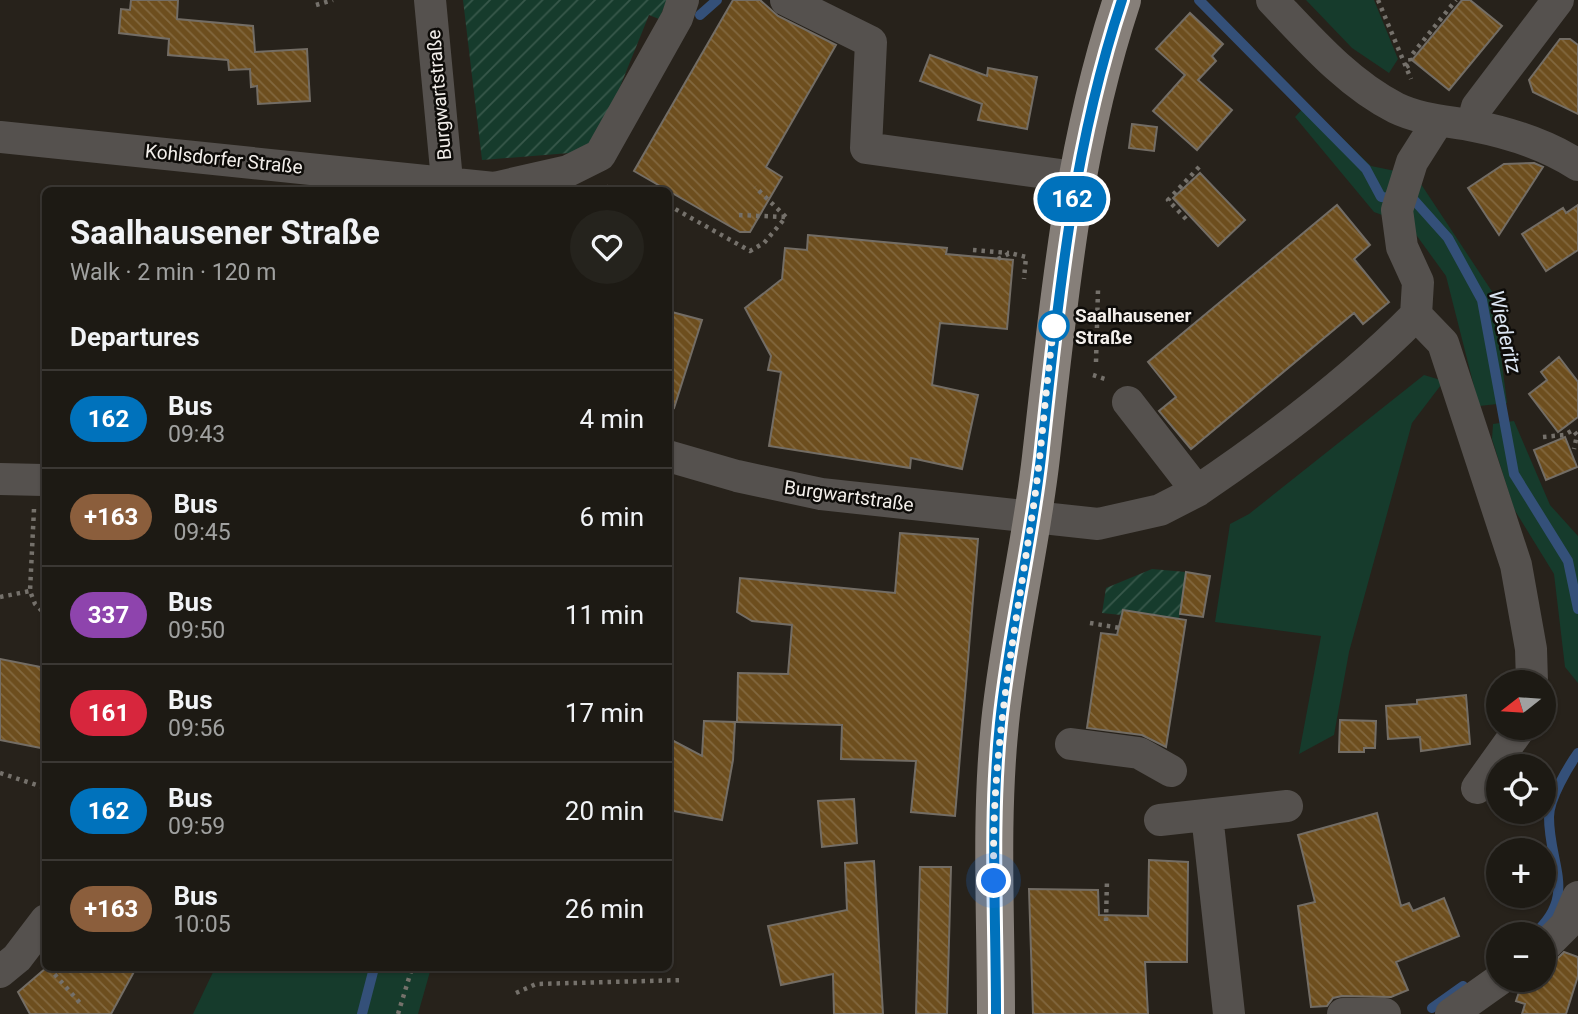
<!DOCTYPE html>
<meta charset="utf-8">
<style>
:root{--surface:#1d1a14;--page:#25231d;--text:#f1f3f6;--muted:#a0a1a0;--line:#3b3834}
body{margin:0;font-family:Roboto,sans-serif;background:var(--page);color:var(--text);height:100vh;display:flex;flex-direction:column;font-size:26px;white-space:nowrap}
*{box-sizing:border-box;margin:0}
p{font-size:23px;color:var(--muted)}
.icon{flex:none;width:38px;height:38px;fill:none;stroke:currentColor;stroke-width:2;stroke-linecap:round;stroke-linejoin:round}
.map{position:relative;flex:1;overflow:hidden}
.side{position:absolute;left:42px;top:187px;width:630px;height:784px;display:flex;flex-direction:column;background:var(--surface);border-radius:10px;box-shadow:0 2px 5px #0004,0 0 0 2px var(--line)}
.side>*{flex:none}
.badge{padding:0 14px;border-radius:23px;font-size:24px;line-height:46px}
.needle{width:46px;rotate:253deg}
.tools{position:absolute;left:1486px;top:670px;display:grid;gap:14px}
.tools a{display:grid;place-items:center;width:70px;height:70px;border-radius:50%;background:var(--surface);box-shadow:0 2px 5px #0004,0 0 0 2px var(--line);font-size:35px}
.you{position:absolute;width:35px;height:35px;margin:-18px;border:5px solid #fff;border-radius:50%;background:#1a73e8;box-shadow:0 0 0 10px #1a73e833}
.map>.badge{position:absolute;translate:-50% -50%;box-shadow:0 0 0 4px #fff}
h2{padding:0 28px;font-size:26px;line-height:63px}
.round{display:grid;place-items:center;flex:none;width:74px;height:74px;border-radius:37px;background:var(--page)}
.headline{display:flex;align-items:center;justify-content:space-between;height:119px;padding:0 28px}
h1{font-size:33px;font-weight:700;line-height:52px}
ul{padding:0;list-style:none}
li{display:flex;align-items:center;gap:21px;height:98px;padding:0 28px;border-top:2px solid var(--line)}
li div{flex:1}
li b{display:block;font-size:26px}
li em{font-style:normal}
li .badge{min-width:77px;font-weight:700;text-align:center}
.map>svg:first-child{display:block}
.green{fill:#163b2c}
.garden{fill:url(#garden-furrows)}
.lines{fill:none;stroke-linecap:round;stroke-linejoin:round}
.stream{stroke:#345079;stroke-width:10}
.building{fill:url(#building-back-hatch);stroke:#736d65;stroke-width:2}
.path{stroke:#75716b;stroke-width:4.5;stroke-dasharray:3.5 5;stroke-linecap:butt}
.minor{stroke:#55514e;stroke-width:32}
.major{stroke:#867f79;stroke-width:38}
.line-casing{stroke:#fff;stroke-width:16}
.line{stroke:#0072bc;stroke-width:10}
.walk{stroke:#f3efeb;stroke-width:7;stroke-dasharray:0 12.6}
.stop-dot{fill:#fff;stroke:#0072bc;stroke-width:3.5}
.labels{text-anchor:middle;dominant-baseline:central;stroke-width:5;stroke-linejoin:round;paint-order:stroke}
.street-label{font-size:19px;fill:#f3efeb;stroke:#0e0c09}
.stop-label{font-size:19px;font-weight:bold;fill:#f3efeb;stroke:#0e0c09;text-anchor:start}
.water-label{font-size:21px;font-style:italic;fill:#dae4f1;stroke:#0e0c09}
</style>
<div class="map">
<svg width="1578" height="1014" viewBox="0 0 1578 1014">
<defs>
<pattern id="garden-furrows" width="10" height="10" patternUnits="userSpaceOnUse" patternTransform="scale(1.75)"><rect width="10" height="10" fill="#163b2c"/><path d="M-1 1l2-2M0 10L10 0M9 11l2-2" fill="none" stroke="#38584b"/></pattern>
<pattern id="building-back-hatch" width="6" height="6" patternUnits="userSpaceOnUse" patternTransform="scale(1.75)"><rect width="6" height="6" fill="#6d4e1e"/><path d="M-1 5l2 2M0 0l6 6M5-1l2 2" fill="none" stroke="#82683f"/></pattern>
</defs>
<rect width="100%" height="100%" fill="#27221b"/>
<path class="green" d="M1306,0H1374L1398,59L1389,73L1352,48Z
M1307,104L1371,166L1415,175L1493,293L1507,403L1479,406L1446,276L1409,225L1374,212L1295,117Z
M1424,375L1444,381L1412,423L1349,652L1334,735L1299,754L1321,636L1215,622L1230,524L1249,514Z
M1514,421L1550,505L1578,536V683L1565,667L1554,574L1514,509L1492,439L1493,424Z
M215,968H431L418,1014H193Z"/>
<path class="garden" d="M463,0H667L659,19L649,15L594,151L482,160Z
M1152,569L1186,572L1179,619L1123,610L1121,615L1102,613L1106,588Z"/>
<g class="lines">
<path class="stream" d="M1199,0L1366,169L1381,197L1414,200L1448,238L1482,300L1514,474L1568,561L1578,609
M700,15L717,0
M1534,934C1578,895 1549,866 1549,817C1549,799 1568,767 1578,753
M1432,1008L1463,986
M362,1014L374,968"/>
</g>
<path class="building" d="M131,0H178L177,19L253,26L255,52L307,49L310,101L258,104L257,86L251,87L250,69L229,70L228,60L168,55L169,39L119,33L121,9L130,10Z
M733,0H760L778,16L836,45L766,167L782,177L750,232H740L634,171Z
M1462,0H1470L1502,26L1449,90L1412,60Z
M1190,13L1223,44L1212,56L1216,61L1198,80L1232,110L1197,150L1153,111L1185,75L1156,49Z
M1560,39H1570L1578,45V114L1533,92L1529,80Z
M930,55L987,76L988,68L1037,77L1027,129L978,120L982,104L920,81Z
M1132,124L1157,127L1154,151L1129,148Z
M1534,163L1543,167L1499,235L1468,188L1504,164Z
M1200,173L1245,220L1218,246L1173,198Z
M1337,205L1370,245L1354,259L1389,302L1363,324L1354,313L1191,449L1159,411L1176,397L1148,362Z
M1578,205V250L1546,271L1522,234L1563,208L1566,213Z
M808,235L947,248L946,254L1013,260L1007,329L940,323L932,385L978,395L962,469L911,458L910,468L769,446L781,372L768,370L771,356L745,308L782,279L785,248L807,250Z
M668,311L702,320L674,408L668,407Z
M1559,357L1578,382V417L1558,432L1529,394L1547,380L1541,372Z
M1565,437L1577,467L1546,480L1534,450Z
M900,533L978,539L955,816L911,812L916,761L841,759L842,725L737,722L738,673L788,674L792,625L752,621L737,612L740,578L895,593Z
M1186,572L1210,576L1203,617L1180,614Z
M1123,610L1186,620L1166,747L1142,735L1087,728L1101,633L1117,635Z
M0,659L46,668V749L0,740Z
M1466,695L1470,744L1421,751L1420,737L1388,739L1386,706L1417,704V700Z
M1340,720L1376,721L1375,748H1364V752H1339Z
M704,721L735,722L733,760L722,820L668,810V738L702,756Z
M854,799L857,843L822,847L818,801Z
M1377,813L1401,906L1409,903L1413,911L1444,898L1459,936L1396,962L1408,990L1391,997L1342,996L1333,998L1327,1006L1311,1007L1298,906L1315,902L1298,835Z
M1149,860L1188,862L1187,962H1145L1148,1014H1033L1029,889L1098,890L1099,915L1148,916Z
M874,861L883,1014H834L833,974L781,985L768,926L847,910L845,863Z
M920,867H951L947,1014H916Z
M1564,952L1578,957V976L1566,1014H1522L1525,1004L1516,1001L1523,980H1544V965H1551Z
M46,968H136L111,1014H30L18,992Z"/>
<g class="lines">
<path class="path" d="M1378,0L1411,79
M316,5L333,0
M1406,67L1411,64L1410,57L1456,0
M607,187L629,191
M668,205L750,251L764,243L786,217L755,187
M739,215L785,217
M1186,219L1168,200L1200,166
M973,250L1009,253
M998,259L1010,253L1026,257L1024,279
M1096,362L1098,290
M1093,375L1108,380
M1543,437L1564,435L1573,430L1577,435L1574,449
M34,509L30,591L35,604L46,615
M0,597L30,591
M1090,623L1120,628
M0,773L46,788
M1106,921L1107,880
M49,968L80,1003
M516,993L536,984L684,980
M398,1014L412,968"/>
<path class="minor" d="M430,0L448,191
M786,0L871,42L866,148L1075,177
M1272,0C1309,39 1348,84 1396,108C1421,120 1448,121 1474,126C1510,133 1547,145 1578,165
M1472,125L1477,107L1558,0
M0,137L494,188L568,171L600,155L677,18L683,0
M1416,315L1443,343L1516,565L1531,649L1532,682
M1128,402L1197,491C1271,441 1353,379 1416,315L1418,282L1402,247L1397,210L1412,162L1438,121
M668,456L737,476L821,494L1098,524L1160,510L1197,491
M0,479L43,480
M1071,744L1139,753L1171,771
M1477,788L1520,728
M1207,815L1229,1014
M1160,820L1287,806
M1544,947L1566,925L1578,897
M0,972L17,958L46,920
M1343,1014H1385
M1451,1014L1499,980"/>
<path class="major" d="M996,1014C996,917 990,820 1000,723C1009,634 1031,546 1041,457C1059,300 1072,151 1122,0"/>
</g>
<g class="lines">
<g class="line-casing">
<path id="line" d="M996,1014C996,917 990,820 1000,723C1009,634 1031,546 1041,457C1058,300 1072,151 1122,0"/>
</g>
<use href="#line" class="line"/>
<path class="walk" d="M994,881C990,758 1014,638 1032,516C1042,453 1045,389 1054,326"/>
</g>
<circle class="stop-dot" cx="1054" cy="326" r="14"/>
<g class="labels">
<g class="street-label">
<text transform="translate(439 95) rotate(-95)">Burgwartstraße</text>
<text transform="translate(224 159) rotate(6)">Kohlsdorfer Straße</text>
<text transform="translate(849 496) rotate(8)">Burgwartstraße</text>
</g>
<g class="stop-label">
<text x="1075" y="315">Saalhausener<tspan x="1075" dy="22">Straße</tspan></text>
</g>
<g class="water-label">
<text transform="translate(1505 332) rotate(77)">Wiederitz</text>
</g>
</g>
</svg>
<div class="tools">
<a><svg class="needle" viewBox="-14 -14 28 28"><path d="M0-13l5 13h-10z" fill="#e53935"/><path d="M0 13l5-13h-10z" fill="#a0a1a0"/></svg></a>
<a><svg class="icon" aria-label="locate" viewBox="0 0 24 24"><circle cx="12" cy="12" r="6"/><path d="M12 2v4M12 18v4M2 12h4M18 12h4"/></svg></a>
<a>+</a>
<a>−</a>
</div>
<div class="you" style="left:994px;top:881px"></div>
<b class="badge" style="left:1072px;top:199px;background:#0072bc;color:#fff">162</b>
<section class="side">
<div class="headline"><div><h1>Saalhausener Straße</h1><p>Walk · 2 min · 120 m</p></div><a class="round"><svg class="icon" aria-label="heart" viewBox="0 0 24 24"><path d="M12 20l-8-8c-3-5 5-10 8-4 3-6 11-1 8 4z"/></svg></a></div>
<h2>Departures</h2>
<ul>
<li><span class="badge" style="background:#0072bc;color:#fff">162</span><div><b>Bus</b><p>09:43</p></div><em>4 min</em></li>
<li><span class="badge" style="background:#8b5e3c;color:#fff">+163</span><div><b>Bus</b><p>09:45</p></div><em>6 min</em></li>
<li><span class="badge" style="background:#8e44ad;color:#fff">337</span><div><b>Bus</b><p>09:50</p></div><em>11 min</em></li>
<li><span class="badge" style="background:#d7263d;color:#fff">161</span><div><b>Bus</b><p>09:56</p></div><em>17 min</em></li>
<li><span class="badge" style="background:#0072bc;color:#fff">162</span><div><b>Bus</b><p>09:59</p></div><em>20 min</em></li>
<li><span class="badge" style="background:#8b5e3c;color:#fff">+163</span><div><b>Bus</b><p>10:05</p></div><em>26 min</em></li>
</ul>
</section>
</div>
